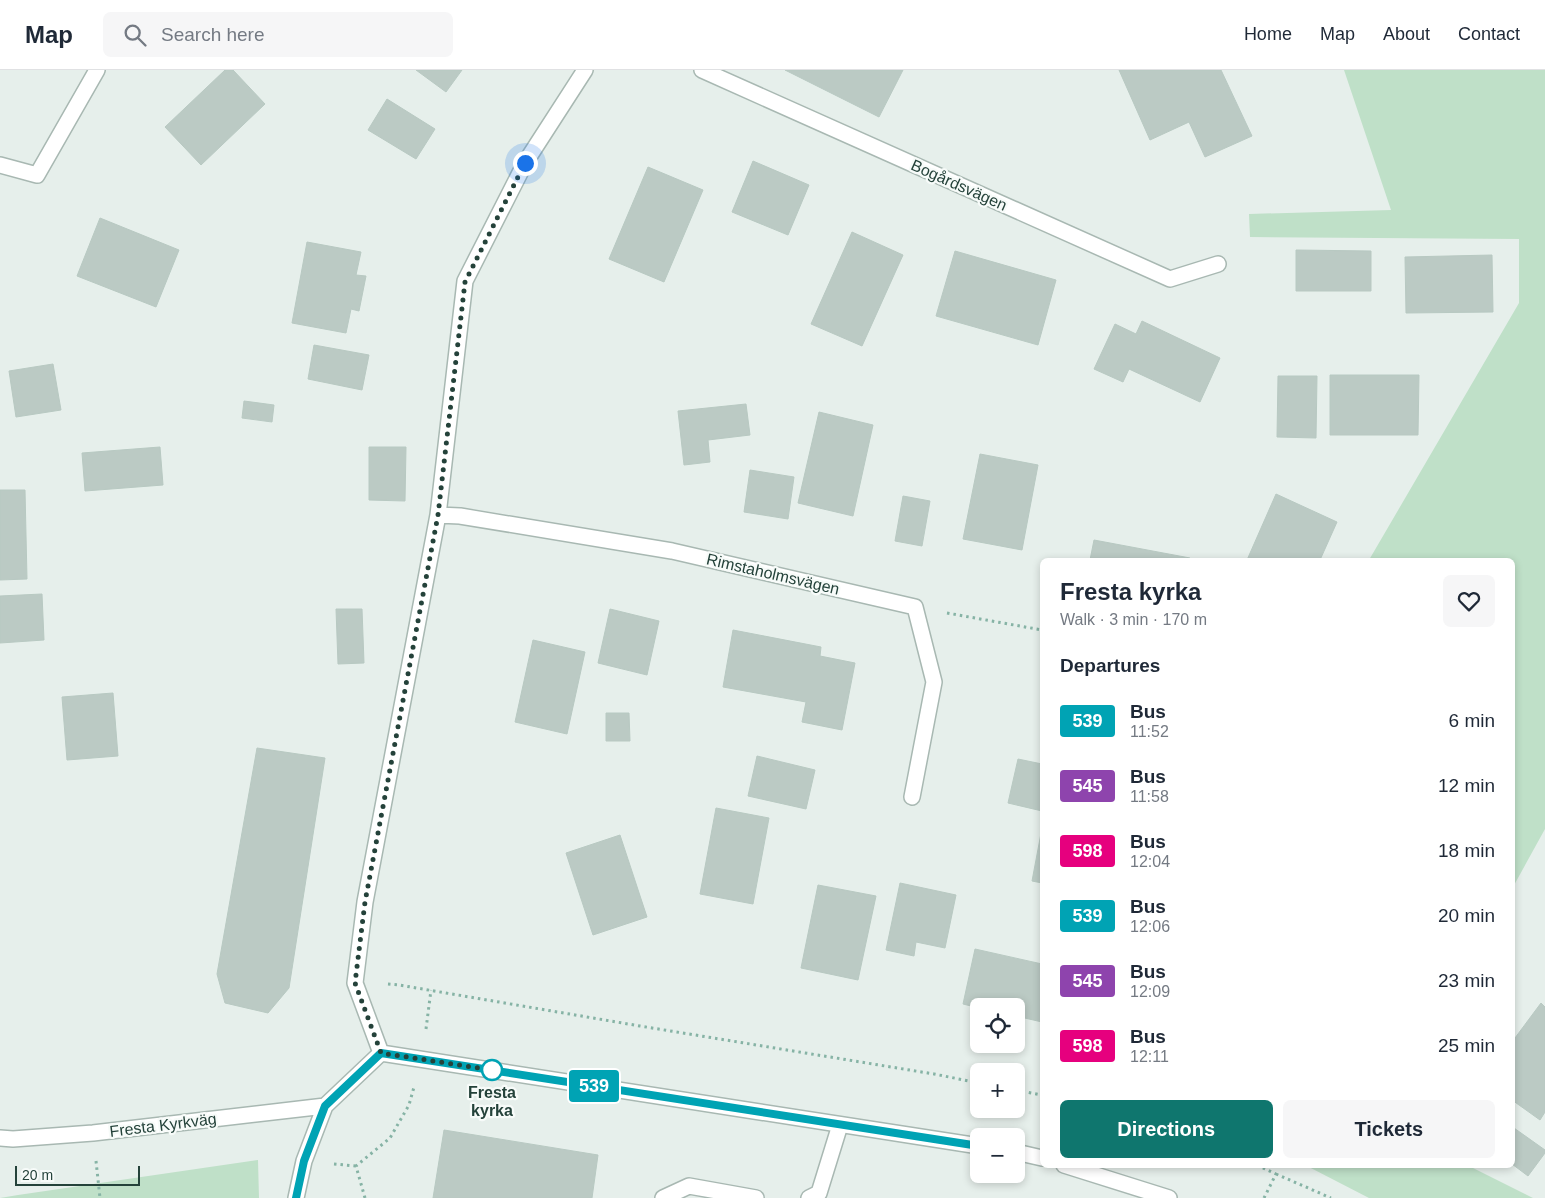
<!DOCTYPE html>
<meta charset="utf-8">
<style>
:root{--surface:#fff;--page:#f6f6f7;--text:#1f2937;--muted:#747a83;--line:#e0e1e3;--accent:#0f766e}
body{margin:0;font-family:Arial,sans-serif;background:var(--page);color:var(--text);height:100vh;display:flex;flex-direction:column;font-size:19px;white-space:nowrap}
*{box-sizing:border-box;margin:0}
p{font-size:16px;color:var(--muted)}
.icon{flex:none;width:28px;height:28px;fill:none;stroke:currentColor;stroke-width:2;stroke-linecap:round;stroke-linejoin:round}
.map{position:relative;flex:1;overflow:hidden}
.panel{position:absolute;left:1040px;top:488px;width:475px;height:610px;display:flex;flex-direction:column;background:var(--surface);border-radius:8px;box-shadow:0 2px 8px #0003}
.panel>*{flex:none}
.badge{padding:0 10px;border-radius:4px;font-size:18px;line-height:32px}
.controls{position:absolute;left:970px;top:928px;display:grid;gap:10px}
.controls a{display:grid;place-items:center;width:55px;height:55px;border-radius:8px;background:var(--surface);box-shadow:0 2px 8px #0003;font-size:25px}
.scale{position:absolute;left:15px;bottom:12px;width:125px;box-sizing:border-box;padding-left:5px;border:2px solid #24423a;border-top:0;font-size:14px;line-height:18px;white-space:nowrap;color:#24423a;-webkit-text-stroke:4px #f7fbf9;paint-order:stroke}
.you{position:absolute;width:25px;height:25px;margin:-12px;border:4px solid #fff;border-radius:50%;background:#1a73e8;box-shadow:0 0 0 8px #1a73e833}
.map>.badge{position:absolute;translate:-50% -50%;box-shadow:0 0 0 2px #fff}
h2{padding:0 20px;font-size:19px;line-height:45px}
.round{display:grid;place-items:center;flex:none;width:52px;height:52px;border-radius:8px;background:var(--page)}
.headline{display:flex;align-items:center;justify-content:space-between;height:85px;padding:0 20px}
h1{font-size:24px;font-weight:600;line-height:38px}
.button{display:flex;gap:10px;margin-top:auto;padding:10px 20px}
.button a{flex:1;height:58px;border-radius:8px;background:var(--accent);color:#fff;font-size:20px;font-weight:600;line-height:58px;text-align:center}
.button a+a{background:var(--page);color:var(--text)}
ul{padding:0;list-style:none}
li{display:flex;align-items:center;gap:15px;height:65px;padding:0 20px}
li div{flex:1}
li b{display:block;font-size:19px}
li em{font-style:normal}
li .badge{min-width:55px;font-weight:700;text-align:center}
header{display:flex;align-items:center;gap:30px;box-sizing:border-box;height:70px;padding:0 25px;background:var(--surface);border-bottom:1px solid var(--line)}
header strong{font-size:24px}
nav{display:flex;gap:28px;margin-inline-start:auto;font-size:18px}
.search{width:350px;height:45px;background:var(--page);display:flex;align-items:center;gap:12px;box-sizing:border-box;padding:0 18px;border-radius:8px;color:var(--muted);font-size:19px}
.map>svg:first-child{display:block}
.green{fill:#bfe0c8}
.building{fill:#bbcac4;stroke:#b8c9c2}
.lines{fill:none;stroke-linecap:round;stroke-linejoin:round}
.lane-casing{stroke:#a8b8b2;stroke-width:18}
.street-casing{stroke:#a8b8b2;stroke-width:18}
.path{stroke:#86b3a5;stroke-width:3;stroke-dasharray:2.5 4;stroke-linecap:butt}
.lane{stroke:#fff;stroke-width:15}
.street{stroke:#fff;stroke-width:15}
.line-casing{stroke:#fff;stroke-width:11}
.line{stroke:#00a3b4;stroke-width:8}
.walk{stroke:#24423a;stroke-width:5;stroke-dasharray:0 9}
.stop-dot{fill:#fff;stroke:#00a3b4;stroke-width:2.5}
.labels{text-anchor:middle;dominant-baseline:central;stroke-width:4.5;stroke-linejoin:round;paint-order:stroke}
.street-label{font-size:16px;fill:#24423a;stroke:#f7fbf9}
.stop-label{font-size:16px;font-weight:bold;fill:#24423a;stroke:#f7fbf9}
</style>
<header>
<strong>Map</strong>
<div class="search"><svg class="icon" aria-label="search" viewBox="0 0 24 24"><circle cx="10" cy="10" r="6"/><path d="M15 15l6 6"/></svg>Search here</div>
<nav><a>Home</a><a>Map</a><a>About</a><a>Contact</a></nav>
</header>
<div class="map">
<svg width="1545" height="1128" viewBox="0 0 1545 1128">
<rect width="100%" height="100%" fill="#e6efeb"/>
<path class="green" d="M1344,0H1545V759L1513,817L1512,490H1369L1519,233V169L1250,167L1249,144L1391,140Z
M258,1090L259,1128H0L18,1125Z
M1305,1095H1467L1533,1128H1369Z"/>
<path class="building" d="M225,0H233L265,34L201,95L165,57Z
M416,0H462L446,22Z
M785,0H903L879,47Z
M1119,0H1221L1252,66L1205,87L1189,52L1150,70Z
M387,29L435,59L416,89L368,60Z
M753,91L809,115L788,165L732,142Z
M648,97L703,120L664,212L609,189Z
M100,148L179,180L156,237L77,206Z
M852,162L903,185L862,276L811,254Z
M307,172L361,182L356,205L366,206L359,241L351,239L346,263L292,253Z
M1296,180L1371,181V221H1296Z
M955,181L1056,210L1038,275L936,246Z
M1492,185L1493,242L1406,243L1405,187Z
M1142,251L1220,288L1200,332L1129,299L1123,312L1094,299L1115,254L1136,264Z
M314,275L369,285L362,320L308,309Z
M53,294L61,340L16,347L9,301Z
M1330,305H1419L1418,365H1330Z
M1278,306H1317L1316,368L1277,367Z
M244,331L274,335L272,352L242,348Z
M746,334L750,365L708,370L710,392L684,395L678,341Z
M819,342L873,355L853,446L798,433Z
M160,377L163,415L85,421L82,383Z
M369,377H406L405,431L369,430Z
M980,384L1038,395L1022,480L963,469Z
M750,400L794,407L788,449L744,442Z
M0,420H25L27,509L0,510Z
M1276,424L1337,452L1320,490H1247Z
M903,426L930,431L922,476L895,471Z
M1094,470L1190,488V490H1090Z
M42,524L44,570L0,573V526Z
M336,539H362L364,593L338,594Z
M610,539L659,551L647,605L598,593Z
M733,560L821,577L820,586L855,593L842,660L802,652L806,632L723,617Z
M533,570L585,582L567,664L515,652Z
M113,623L118,686L67,690L62,627Z
M606,643H629L630,671H606Z
M257,678L325,688L289,918L268,943L225,933L217,904Z
M757,686L815,700L806,739L748,726Z
M1018,689L1042,694V741L1008,733Z
M716,738L769,748L753,834L700,824Z
M1042,758V813L1032,811Z
M620,765L647,847L593,865L566,783Z
M900,813L956,825L945,878L916,872L914,886L886,880Z
M818,815L876,826L858,910L801,898Z
M975,879L1042,894V952L1016,946V936H979V938L963,934Z
M1541,933L1545,937V1042L1540,1050L1512,1030V972Z
M1514,1058L1545,1080V1083L1528,1106L1512,1094V1060Z
M444,1060L598,1085L592,1128H433Z"/>
<g class="lines">
<g class="lane-casing">
<path id="lane" d="M663,1128L689,1116L756,1128
M809,1128L819,1123L840,1055"/>
</g>
<g class="street-casing">
<path id="street" d="M702,0L1170,209L1218,194
M0,95L37,105L97,0
M438,445L460,446L672,481L915,537L934,612L912,727
M381,983L355,913L365,832L438,445L465,211L525,93L585,0
M381,983L979,1076
M0,1068L13,1069L93,1063L325,1036
M1016,1082L1042,1088
M1064,1095L1169,1128
M296,1128L304,1091L325,1036L381,983"/>
</g>
<path class="path" d="M947,543L1042,560
M388,914L399,915L640,956L934,1004L979,1013
M426,959L431,920
M1016,1020L1042,1025
M96,1091L100,1128
M334,1094L356,1096
M1257,1095L1276,1104L1264,1128
M1276,1104L1331,1128
M365,1128L356,1096L390,1068L409,1035L414,1017"/>
<use href="#lane" class="lane"/>
<use href="#street" class="street"/>
</g>
<g class="lines">
<g class="line-casing">
<path id="line" d="M296,1128L304,1091L325,1036L381,983L979,1076"/>
</g>
<use href="#line" class="line"/>
<path class="walk" d="M492,1000L498,1001L381,983L355,913L365,832L438,445L465,212L525,93"/>
</g>
<circle class="stop-dot" cx="492" cy="1000" r="10"/>
<g class="labels">
<g class="street-label">
<text transform="translate(959 115) rotate(24)">Bogårdsvägen</text>
<text transform="translate(773 504) rotate(13)">Rimstaholmsvägen</text>
<text transform="translate(163 1055) rotate(-7)">Fresta Kyrkväg</text>
</g>
<g class="stop-label">
<text x="492" y="1022">Fresta<tspan x="492" dy="18">kyrka</tspan></text>
</g>
</g>
</svg>
<div class="controls">
<a><svg class="icon" aria-label="locate" viewBox="0 0 24 24"><circle cx="12" cy="12" r="6"/><path d="M12 2v4M12 18v4M2 12h4M18 12h4"/></svg></a>
<a>+</a>
<a>−</a>
</div>
<div class="scale">20 m</div>
<div class="you" style="left:525px;top:93px"></div>
<b class="badge" style="left:594px;top:1016px;background:#00a3b4;color:#fff">539</b>
<section class="panel">
<div class="headline"><div><h1>Fresta kyrka</h1><p>Walk · 3 min · 170 m</p></div><a class="round"><svg class="icon" aria-label="heart" viewBox="0 0 24 24"><path d="M12 20l-8-8c-3-5 5-10 8-4 3-6 11-1 8 4z"/></svg></a></div>
<h2>Departures</h2>
<ul>
<li><span class="badge" style="background:#00a3b4;color:#fff">539</span><div><b>Bus</b><p>11:52</p></div><em>6 min</em></li>
<li><span class="badge" style="background:#8e44ad;color:#fff">545</span><div><b>Bus</b><p>11:58</p></div><em>12 min</em></li>
<li><span class="badge" style="background:#e6007e;color:#fff">598</span><div><b>Bus</b><p>12:04</p></div><em>18 min</em></li>
<li><span class="badge" style="background:#00a3b4;color:#fff">539</span><div><b>Bus</b><p>12:06</p></div><em>20 min</em></li>
<li><span class="badge" style="background:#8e44ad;color:#fff">545</span><div><b>Bus</b><p>12:09</p></div><em>23 min</em></li>
<li><span class="badge" style="background:#e6007e;color:#fff">598</span><div><b>Bus</b><p>12:11</p></div><em>25 min</em></li>
</ul>
<div class="button"><a>Directions</a><a>Tickets</a></div>
</section>
</div>
